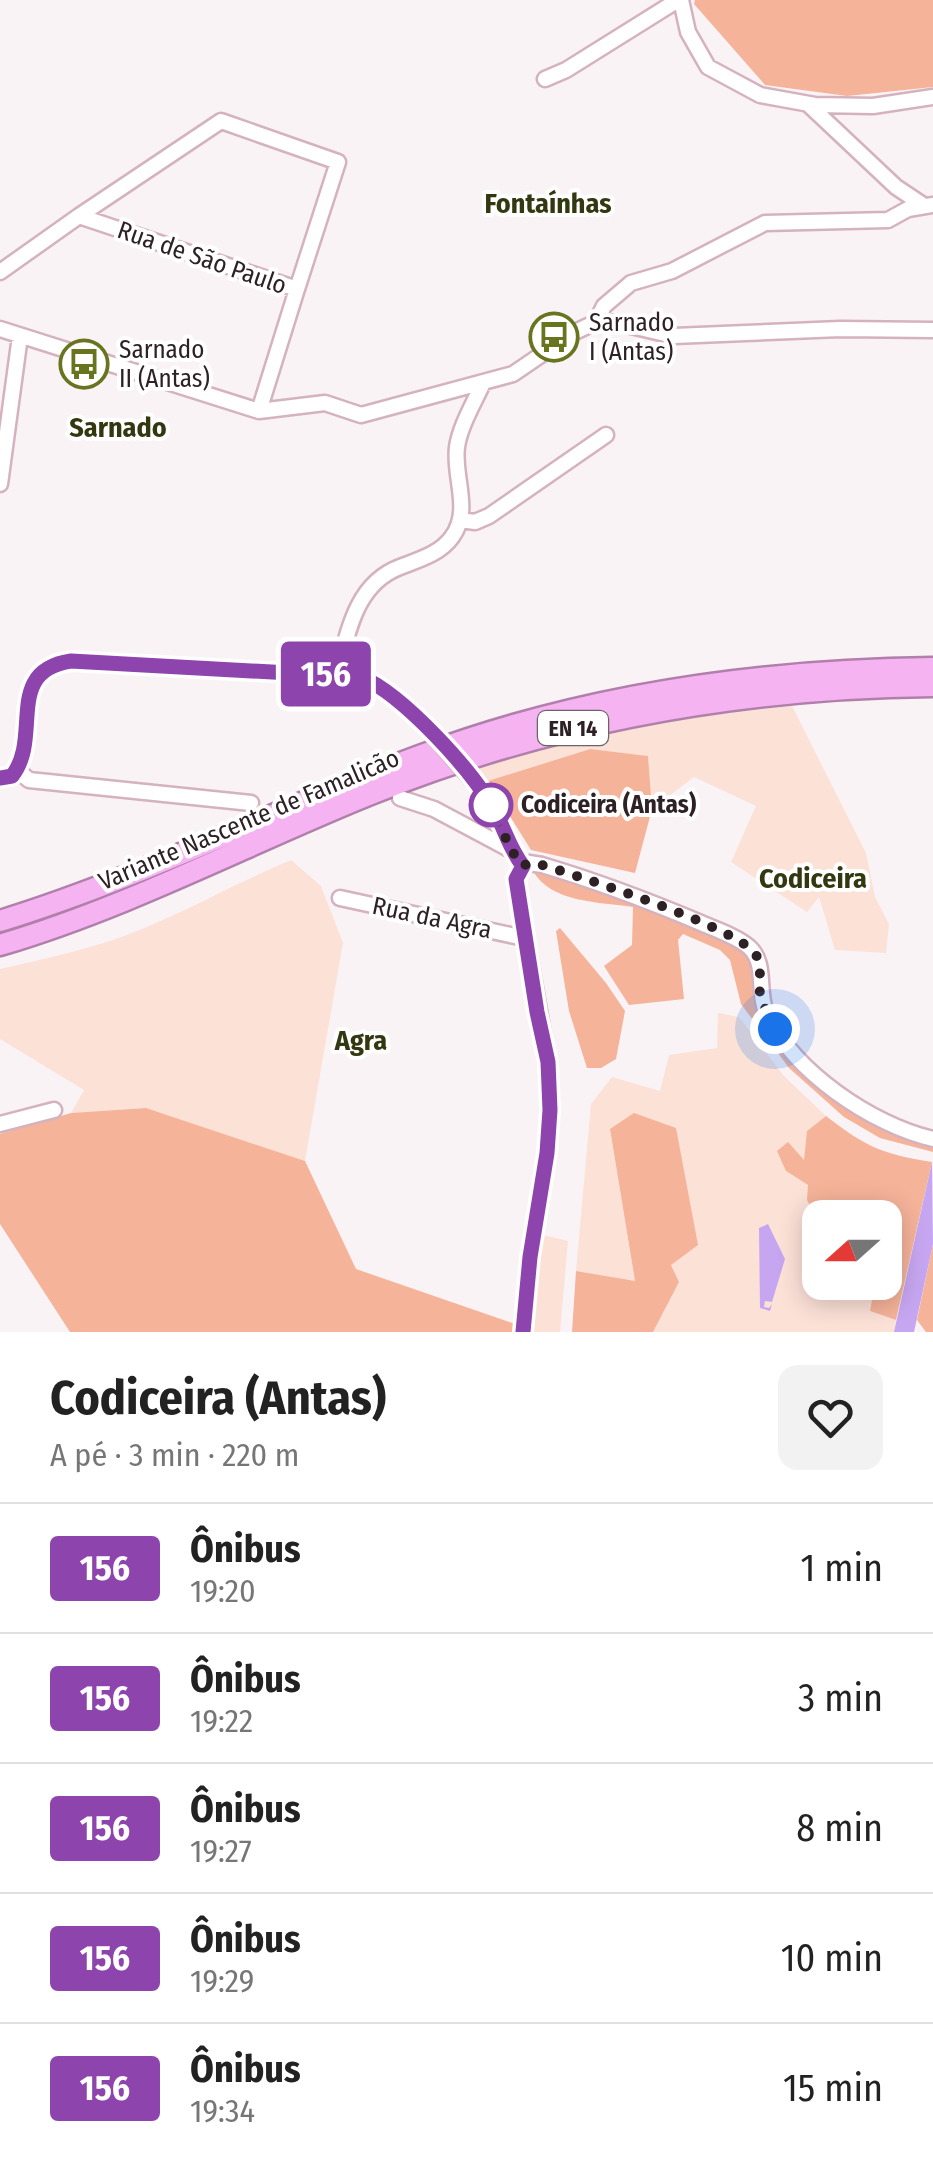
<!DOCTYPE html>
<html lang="pt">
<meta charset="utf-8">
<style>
:root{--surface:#fff;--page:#f2f2f2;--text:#222;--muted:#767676;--line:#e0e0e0}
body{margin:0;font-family:"Fira Sans Condensed",sans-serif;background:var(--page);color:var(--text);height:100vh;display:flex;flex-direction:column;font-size:38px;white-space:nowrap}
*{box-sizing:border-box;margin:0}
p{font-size:32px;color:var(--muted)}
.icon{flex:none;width:55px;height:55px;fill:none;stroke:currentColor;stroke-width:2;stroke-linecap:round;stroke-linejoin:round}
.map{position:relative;height:1332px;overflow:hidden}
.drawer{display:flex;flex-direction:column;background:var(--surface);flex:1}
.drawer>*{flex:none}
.badge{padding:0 20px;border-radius:8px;font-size:35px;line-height:65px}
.needle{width:65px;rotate:249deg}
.controls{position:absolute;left:802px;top:1200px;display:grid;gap:20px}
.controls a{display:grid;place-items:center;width:100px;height:100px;border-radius:20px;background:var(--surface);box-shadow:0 5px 25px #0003;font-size:50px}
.you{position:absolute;width:50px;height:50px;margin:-25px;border:8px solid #fff;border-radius:50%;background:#1a73e8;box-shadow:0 0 0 15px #1a73e833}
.map>.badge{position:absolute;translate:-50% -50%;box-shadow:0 0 0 5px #fff}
.round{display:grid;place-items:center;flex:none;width:105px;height:105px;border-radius:20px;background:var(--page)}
.headline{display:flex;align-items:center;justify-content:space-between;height:170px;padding:0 50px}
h1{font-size:48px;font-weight:700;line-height:75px}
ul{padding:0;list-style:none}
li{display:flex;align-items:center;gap:30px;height:130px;padding:0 50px;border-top:2px solid var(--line)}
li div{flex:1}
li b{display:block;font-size:38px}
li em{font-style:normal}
li .badge{min-width:110px;font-weight:700;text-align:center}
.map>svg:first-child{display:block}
.green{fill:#fce1d7;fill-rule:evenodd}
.forest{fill:#f5b399}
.water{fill:#c6a6f0}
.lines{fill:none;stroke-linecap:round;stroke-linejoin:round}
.minor-casing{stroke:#d4b2bf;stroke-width:19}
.highway-casing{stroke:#b080ab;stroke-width:25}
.minor{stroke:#fff;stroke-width:14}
.highway{stroke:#f6b3f2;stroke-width:20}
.minor-bridge-casing{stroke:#d4b2bf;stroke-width:19;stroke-linecap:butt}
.minor-bridge{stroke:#fff;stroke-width:14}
.line-casing{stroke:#fff;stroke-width:22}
.line{stroke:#8e44ad;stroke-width:15}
.walk{stroke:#2d2126;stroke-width:10;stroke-dasharray:0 18}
.stop-dot{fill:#fff;stroke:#8e44ad;stroke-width:5}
.labels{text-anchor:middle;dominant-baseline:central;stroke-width:8;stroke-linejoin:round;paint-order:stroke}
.shield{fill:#fff;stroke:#6c6467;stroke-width:2.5}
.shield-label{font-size:22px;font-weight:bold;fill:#2d2126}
.street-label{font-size:25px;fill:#2d2126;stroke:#fff}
.poi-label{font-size:25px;fill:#2d2126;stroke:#fff;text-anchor:start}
.stop-label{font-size:25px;font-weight:bold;fill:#2d2126;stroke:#fff;text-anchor:start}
.neighbourhood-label{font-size:28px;font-weight:bold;fill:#333811;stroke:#fff}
</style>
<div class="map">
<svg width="933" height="1332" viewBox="0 0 933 1332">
<rect width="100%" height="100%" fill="#faf3f6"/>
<path class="green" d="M792,706L866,853L875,897L889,924L886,953L835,950L819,897L807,912L731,862L756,806L694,777L652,809L648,756L589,749L488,781L471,765L641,722Z
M291,860L321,886L343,943L305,1161L146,1108L71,1113L84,1090L0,1039V969C48,958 97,948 142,929C193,908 240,881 291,860Z
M718,1013L739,1017L783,1075L826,1116L807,1131L804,1162L786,1171L808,1185L814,1215L820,1223V1282L875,1283L870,1311L896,1320L894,1332H653L679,1282L610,1129L635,1282L576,1271L591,1104L612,1077L660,1091L669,1055L717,1048ZM768,1224V1252L774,1254L772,1302L765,1300L763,1307L769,1309L760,1308V1250Z
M539,1234L568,1241L560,1332H529Z"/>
<path class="forest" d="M695,0H933V87L847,96L765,85L694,4Z
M590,749L648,756L652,809L635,873L531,850L488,781Z
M538,869C579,884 725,929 748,958C759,971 754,995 760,1011C815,1078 844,1123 933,1145V1152L880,1138L844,1117L789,1068L741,1004L730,960L720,950L683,934L678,940L684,999L629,1005L604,966L632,945L633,907C600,902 551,903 533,871Z
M560,928L606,983L625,1011L616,1059L601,1068H587L569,1011L556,931Z
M146,1108L305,1161L356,1269L518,1325V1332H70L0,1224V1134L71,1113Z
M634,1113L676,1128L698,1245L671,1265L679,1282L653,1332H572L576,1271L635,1281L610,1129Z
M826,1116C866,1147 882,1154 932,1162L896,1320L870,1311L875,1283L885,1282V1218H820V1223L807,1200L808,1185L786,1171L777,1151L788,1142L804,1160L807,1131Z
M933,1244V1332H926L917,1320Z"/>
<path class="water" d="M932,1162L933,1244L914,1332H894Z
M768,1224L785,1259L772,1302L765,1301L764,1307L769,1308L772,1304L770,1311L760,1308L759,1228Z"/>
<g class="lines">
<g class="minor-casing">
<path id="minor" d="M681,0L688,32L708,67L760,95L815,105L873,106L933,97
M545,79L566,70L678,0
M809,105L896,187L923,205
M79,216L221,121L338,162L297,289
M0,272L79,216L297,289L259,411
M596,322L604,306L631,283L672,271L765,223L888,220L908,209L933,205
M0,329L259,411L325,403L361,415L513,374L573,333L596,322L618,323L674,336L840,329L933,330
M0,484L20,336
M460,520L475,522L489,516L606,435
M337,674C348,633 355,584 400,567C418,560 440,554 452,537C472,510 453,477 457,447C460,426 474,403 483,383
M17,770L29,780L251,803
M0,778L12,776C44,738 2,671 71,661L362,677L394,696L416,716
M483,792C498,816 506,844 523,865
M400,798L434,809L511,850
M523,865L529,863L542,865C596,881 649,901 701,923C717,930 736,936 749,947C767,963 757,992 766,1012C792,1071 872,1125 933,1139
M523,865L516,879L548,1062L550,1110L547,1153L530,1257L523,1332
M340,898L524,938
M0,1124L54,1110"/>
</g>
<g class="highway-casing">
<path id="highway" d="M0,921C146,876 282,806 425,754C587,694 761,670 933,668
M0,945C129,907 247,844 371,794C550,722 741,688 933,686"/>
</g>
<use href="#minor" class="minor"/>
<use href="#highway" class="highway"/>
<g class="minor-bridge-casing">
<path id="minor-bridge" d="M416,716L483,792"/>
</g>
<use href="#minor-bridge" class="minor-bridge"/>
</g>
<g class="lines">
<g class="line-casing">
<path id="line" d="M0,778L12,776C43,737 3,671 71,661L362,677C404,696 472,770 494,810C505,829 509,848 523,866L516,879L537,1012L548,1062L550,1110L547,1153L530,1257L523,1332"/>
</g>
<use href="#line" class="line"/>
<path class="walk" d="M491,805L511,850L523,866L529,863L542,865C578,876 740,928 756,955C763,967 758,980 760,993C763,1006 769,1017 775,1029"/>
</g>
<defs>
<g id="bus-ring" transform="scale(2.5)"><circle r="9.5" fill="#fff" stroke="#69741e" stroke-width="1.5"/><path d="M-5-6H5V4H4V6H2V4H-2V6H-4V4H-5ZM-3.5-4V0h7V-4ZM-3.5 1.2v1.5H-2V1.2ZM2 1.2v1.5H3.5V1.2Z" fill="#69741e"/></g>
</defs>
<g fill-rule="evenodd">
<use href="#bus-ring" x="554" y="337"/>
<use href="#bus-ring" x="84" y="364"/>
</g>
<circle class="stop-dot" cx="491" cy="805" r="20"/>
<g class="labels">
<rect class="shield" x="538" y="711" width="70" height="34" rx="8"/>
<g class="shield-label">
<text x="573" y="728">EN 14</text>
</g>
<g class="street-label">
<text transform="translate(202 258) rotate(19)">Rua de São Paulo</text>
<text transform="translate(249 820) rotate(-23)">Variante Nascente de Famalicão</text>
<text transform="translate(432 918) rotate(12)">Rua da Agra</text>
</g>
<g class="poi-label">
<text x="589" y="323">Sarnado<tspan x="589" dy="29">I (Antas)</tspan></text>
<text x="119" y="350">Sarnado<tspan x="119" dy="29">II (Antas)</tspan></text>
</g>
<g class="stop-label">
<text x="521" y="805">Codiceira (Antas)</text>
</g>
<g class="neighbourhood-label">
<text x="548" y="203">Fontaínhas</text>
<text x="118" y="427">Sarnado</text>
<text x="813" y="878">Codiceira</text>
<text x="361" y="1040">Agra</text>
</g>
</g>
</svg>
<div class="controls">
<a><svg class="needle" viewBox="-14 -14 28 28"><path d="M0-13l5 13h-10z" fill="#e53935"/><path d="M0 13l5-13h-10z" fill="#767676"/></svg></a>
</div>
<div class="you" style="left:775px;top:1029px"></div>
<b class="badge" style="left:326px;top:674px;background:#8e44ad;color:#fff">156</b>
</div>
<section class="drawer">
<div class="headline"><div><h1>Codiceira (Antas)</h1><p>A pé · 3 min · 220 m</p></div><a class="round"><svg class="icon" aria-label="heart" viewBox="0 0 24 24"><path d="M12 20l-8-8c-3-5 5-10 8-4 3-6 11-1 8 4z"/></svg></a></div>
<ul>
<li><span class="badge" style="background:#8e44ad;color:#fff">156</span><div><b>Ônibus</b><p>19:20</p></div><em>1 min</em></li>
<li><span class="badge" style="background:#8e44ad;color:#fff">156</span><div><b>Ônibus</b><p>19:22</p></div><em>3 min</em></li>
<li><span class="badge" style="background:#8e44ad;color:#fff">156</span><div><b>Ônibus</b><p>19:27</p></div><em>8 min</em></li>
<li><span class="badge" style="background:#8e44ad;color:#fff">156</span><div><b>Ônibus</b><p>19:29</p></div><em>10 min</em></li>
<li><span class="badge" style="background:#8e44ad;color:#fff">156</span><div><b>Ônibus</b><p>19:34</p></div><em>15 min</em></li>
</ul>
</section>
